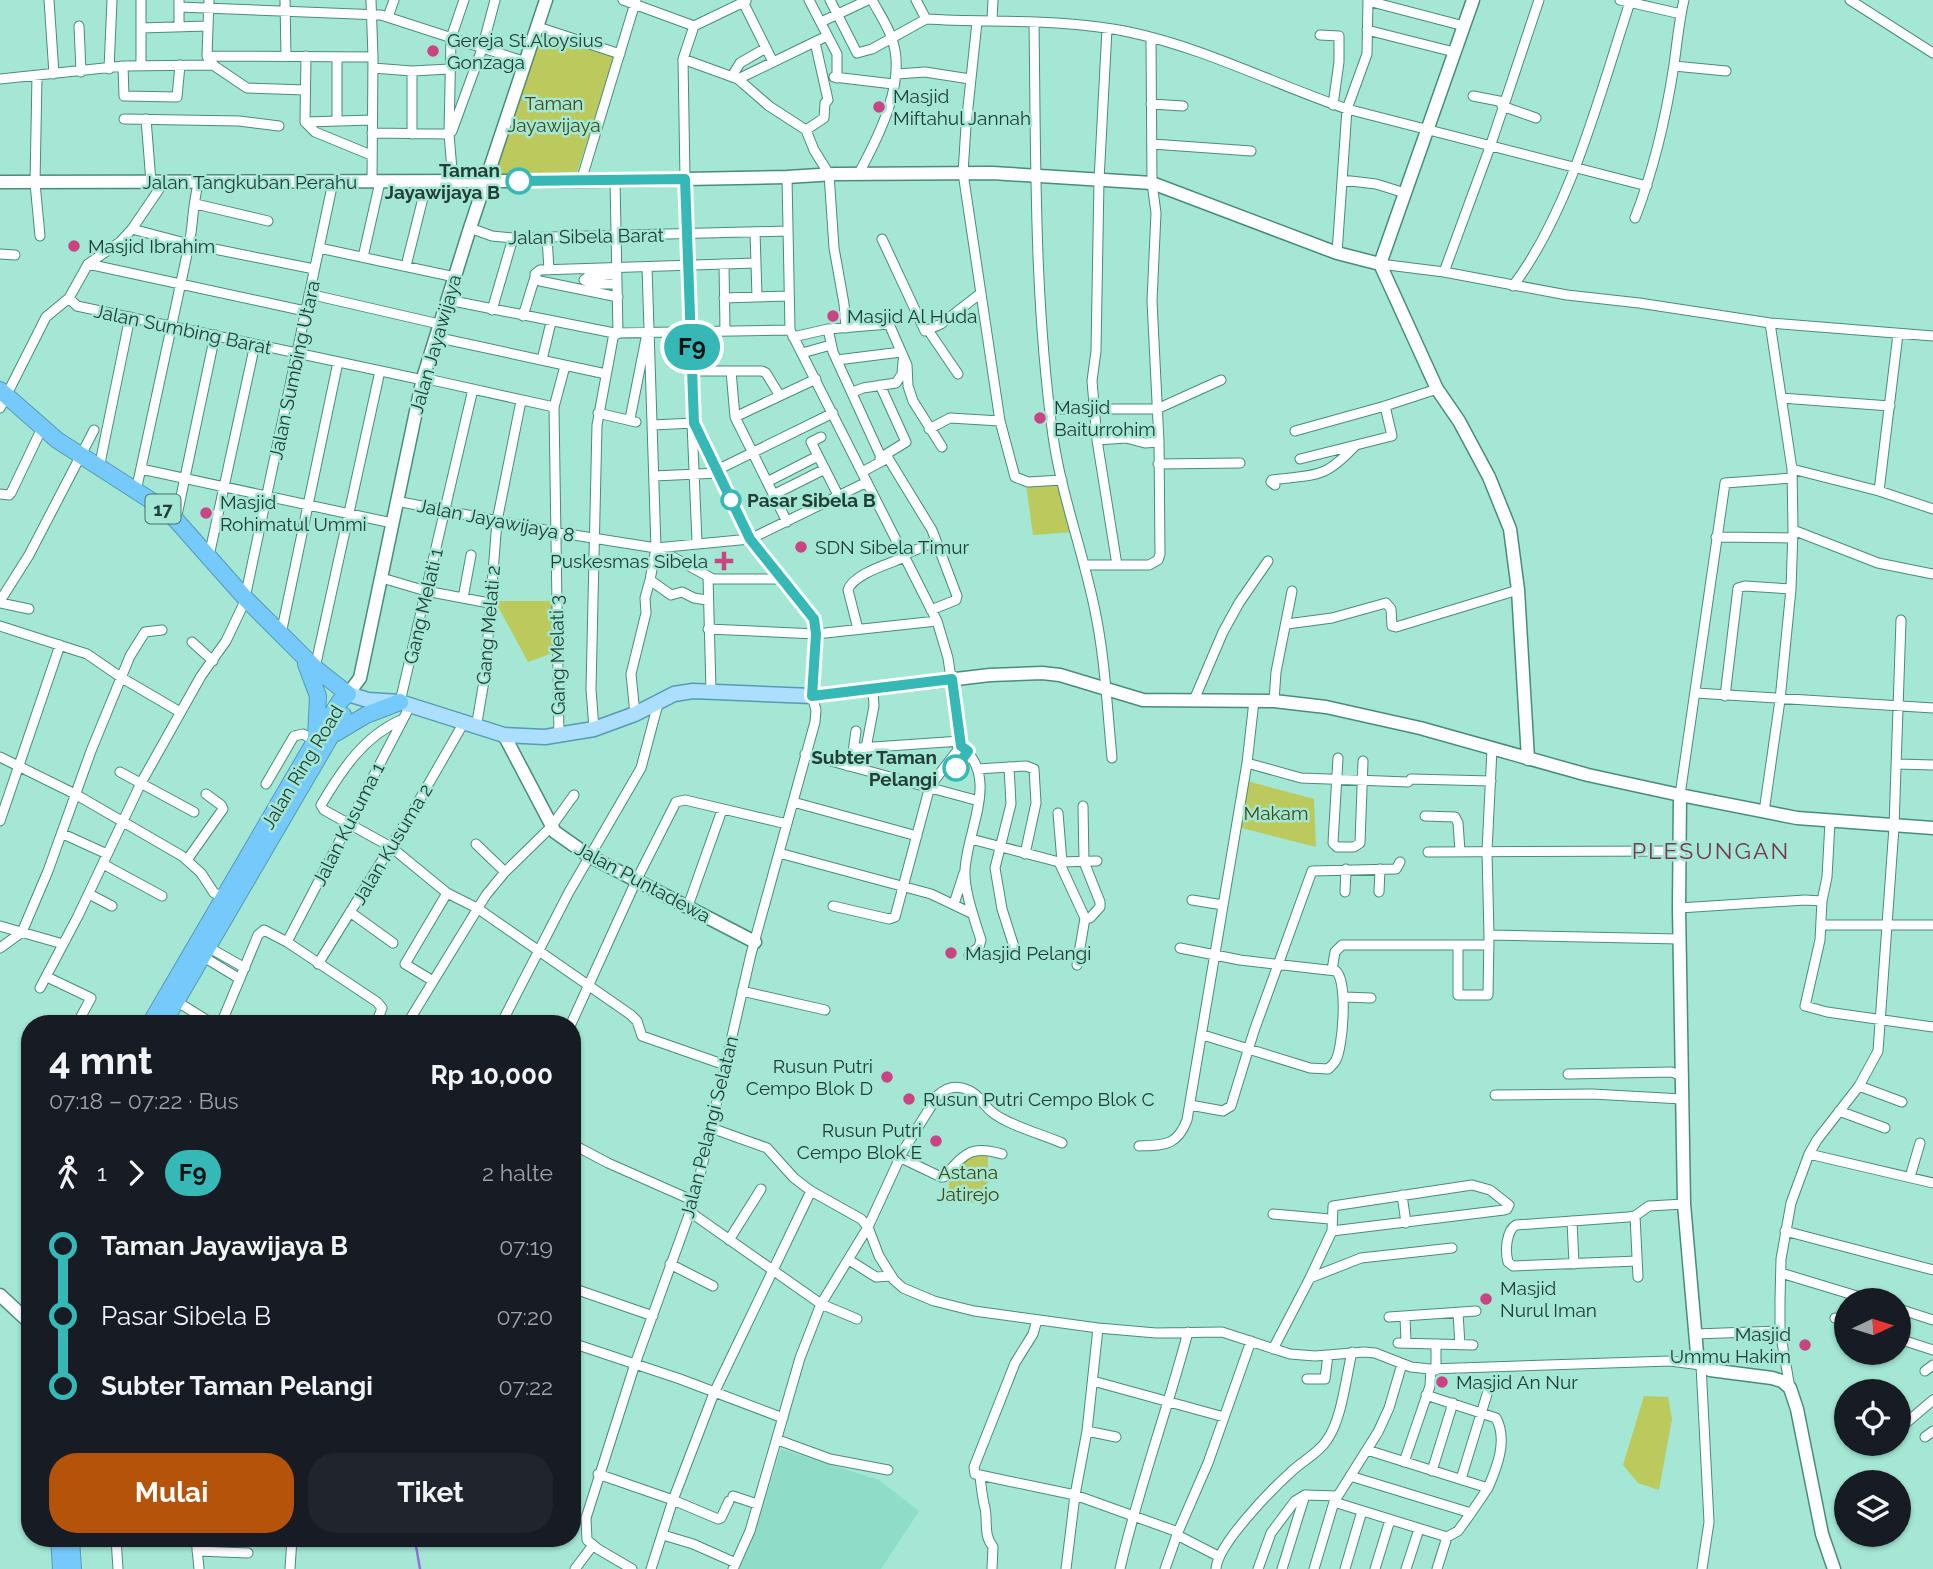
<!DOCTYPE html>
<html lang="id">
<meta charset="utf-8">
<style>
:root{--surface:#171b24;--page:#20242c;--text:#f1f3f6;--muted:#9ea1a6;--accent:#b45309}
body{margin:0;font-family:Raleway,sans-serif;background:var(--page);color:var(--text);height:100vh;display:flex;flex-direction:column;font-size:26px;white-space:nowrap}
*{box-sizing:border-box;margin:0}
p{font-size:23px;color:var(--muted)}
.icon{flex:none;width:38px;height:38px;fill:none;stroke:currentColor;stroke-width:2;stroke-linecap:round;stroke-linejoin:round}
.map{position:relative;flex:1;overflow:hidden}
.drawer{position:absolute;left:21px;top:1015px;width:560px;height:532px;display:flex;flex-direction:column;background:var(--surface);border-radius:28px;box-shadow:0 2px 5px #0004}
.drawer>*{flex:none}
.badge{padding:0 14px;border-radius:23px;font-size:24px;line-height:46px}
.needle{width:46px;rotate:86deg}
.fabs{position:absolute;left:1834px;top:1288px;display:grid;gap:14px}
.fabs a{display:grid;place-items:center;width:77px;height:77px;border-radius:50%;background:var(--surface);box-shadow:0 2px 5px #0004;font-size:35px}
.map>.badge{position:absolute;translate:-50% -50%;box-shadow:0 0 0 4px #fff}
.legs{display:flex;align-items:center;gap:10px;height:77px;padding:0 28px;font-size:23px}
.legs p{margin-inline-start:auto}
.summary{display:flex;align-items:center;justify-content:space-between;height:119px;padding:0 28px}
h1{font-size:38px;font-weight:700;line-height:52px}
.action{display:flex;gap:14px;margin-top:auto;padding:14px 28px}
.action a{flex:1;height:80px;border-radius:28px;background:var(--accent);color:#fff;font-size:28px;font-weight:700;line-height:80px;text-align:center}
.action a+a{background:var(--page);color:var(--text)}
ul{padding:0 28px;list-style:none}
li{display:flex;align-items:center;gap:24px;height:70px;font-size:26px}
li i{display:grid;place-items:center;width:10px;height:100%;margin:0 9px;background:currentColor}
li i::after{content:'';width:18px;height:18px;margin:-9px;border:5px solid;border-radius:50%;background:var(--surface)}
li p{margin-inline-start:auto}
li:first-child i{background:linear-gradient(#0000 50%,currentColor 0)}
li:last-child i{background:linear-gradient(currentColor 50%,#0000 0)}
.map>svg:first-child{display:block}
.built{fill:#8fddc8}
.green{fill:#bcc95c}
.lines{fill:none;stroke-linecap:round;stroke-linejoin:round}
.stream{stroke:#9273dc;stroke-width:2.5}
.street-casing{stroke:#498c7b;stroke-width:11}
.secondary-casing{stroke:#498c7b;stroke-width:15}
.primary-casing{stroke:#5899b6;stroke-width:17}
.highway-casing{stroke:#5899b6;stroke-width:18}
.street{stroke:#fff;stroke-width:9}
.secondary{stroke:#fff;stroke-width:12}
.primary{stroke:#acdffd;stroke-width:14}
.highway{stroke:#75cafb;stroke-width:16}
.line-1-casing{stroke:#fff;stroke-width:16}
.line-1{stroke:#35b8b6;stroke-width:10}
.poi-dot{fill:#ca4383;stroke:#a3e7d4;stroke-width:2.5}
.stop-1-dot{fill:#fff;stroke:#35b8b6;stroke-width:3.5}
.labels{text-anchor:middle;dominant-baseline:central;stroke-width:5;stroke-linejoin:round;paint-order:stroke}
.shield{fill:#a3e7d4;stroke:#497166;stroke-width:2}
.shield-label{font-size:18px;font-weight:bold;fill:#223e37}
.poi-label{font-size:19px;fill:#223e37;stroke:#a3e7d4;text-anchor:start}
.park-label{font-size:19px;fill:#434915;stroke:#a3e7d4}
.stop-label{font-size:19px;font-weight:bold;fill:#223e37;stroke:#a3e7d4;text-anchor:end}
.street-label{font-size:19px;fill:#223e37;stroke:#a3e7d4}
.quarter-label{font-size:23px;letter-spacing:2px;fill:#793652;stroke:#a3e7d4}
</style>
<div class="map">
<svg width="1933" height="1569" viewBox="0 0 1933 1569">
<rect width="100%" height="100%" fill="#a3e7d4"/>
<path class="built" d="M781,1449L879,1480L919,1511L881,1569H736L751,1543Z"/>
<path class="green" d="M540,31L616,55L577,172L492,175Z
M1061,481L1072,532L1033,535L1026,484Z
M495,601H553L555,652L528,662Z
M1247,781L1314,799L1316,847L1238,827Z
M988,1156L987,1202L963,1203L950,1197C946,1181 952,1163 969,1157C974,1156 982,1156 988,1156Z
M1644,1396L1668,1397L1672,1419L1659,1490L1638,1483L1623,1465Z"/>
<g class="lines">
<path class="stream" d="M416,1546L420,1569"/>
<g class="street-casing">
<path id="street" d="M49,0L54,74
M179,0V27
M209,0L207,56L210,63L247,88L305,90
M285,0L286,56
M371,0L373,57L372,182
M623,0L694,26
M809,0L837,54V78
M830,0L857,53L872,49L926,19
M916,0L926,19C994,23 1062,18 1129,32C1205,48 1274,84 1347,109L1647,186
M1620,0L1681,14
M1850,0L1933,53
M1368,1L1464,26
M743,2L773,62
M179,7L381,15L526,62
M388,17L394,0
M992,20L993,0
M821,22L868,0
M977,22L966,126L963,173L1000,421L1015,477L1028,482L1062,480
M1034,23C1036,161 1034,300 1053,436C1061,493 1082,549 1094,606C1105,656 1107,707 1112,758
M79,26L81,72
M694,26L746,1
M538,27L620,54
M141,28L207,26
M1107,29L1099,180L1096,351L1092,381L1097,440L1117,565
M1367,30L1454,52
M1320,35L1339,36V62L1333,105
M207,56L373,57
M683,59L738,79L827,36
M141,65V0
M123,66L124,96L177,97L180,65
M1674,66L1726,71
M373,68L412,71L450,69
M109,69L112,0
M412,71V134
M897,74L925,72L970,79
M37,76L35,183L40,236
M732,76L740,63L766,48
M834,77L893,84
M0,79L123,66L214,65
M738,79L769,106L806,130L814,150L829,174L834,248L844,304L846,328
M1473,96L1504,102
M1151,104L1183,106
M1502,106L1536,118
M124,119L239,121L279,126
M146,119L151,182
M337,121V58
M305,122L315,132L371,155
M305,122L372,120
M305,122L306,56
M806,130L824,118L825,103L828,100L815,42
M372,133L449,134L452,131L482,49L495,0
M1152,144L1251,151
M859,173C879,136 907,81 892,39C888,26 879,13 872,0
M787,177L790,330L937,621L948,658L961,746L930,786L895,917L889,919L833,906
M685,179L683,59L694,26
M615,180L618,334
M1342,180L1376,184L1405,193
M581,181L636,0
M453,182L449,134L451,38L464,0
M196,204L268,221
M1635,218C1654,169 1666,117 1674,65C1677,43 1679,21 1684,0
M470,228L492,236L513,238L787,231
M132,229L189,244L314,269
M755,232L757,296
M547,237L549,270
M882,239L925,331L941,324L981,293
M319,248L455,277
M1337,253L1347,109L1367,54L1368,0
M0,254L15,255
M363,257L380,182
M88,264L305,311
M724,264L725,331
M1380,264L1444,272L1567,295L1639,303L1770,323L1933,336
M406,266L427,182
M647,267L656,548L650,580L671,595L682,592L694,598L707,600
M1444,272L1490,147L1539,0
M616,274L589,276L584,280L594,284H617
M1513,286C1571,209 1600,93 1630,2
M309,294L439,324
M618,297L540,281L536,279L535,274L540,270L756,263
M69,298L77,306L423,380
M724,298L789,296
M448,300L614,333L790,330
M492,310L513,238
M523,316L535,277
M828,329L833,352L881,457
M928,330L958,374
M435,337L606,374
M793,337L828,329L889,324L907,365L908,386L913,401L942,447
M802,353L831,345
M542,360L551,322
M837,360L901,352
M693,371H762L766,373L780,396
M731,371L735,417L787,522
M423,378L554,407
M853,392L863,388L896,383L902,374L903,361
M1781,398L1890,406
M0,408L46,317L69,298L88,264L120,242L132,229L164,182
M1050,409H1157L1221,380
M598,413L636,422
M735,417L816,379
M630,419L647,333
M692,423L697,542
M653,425L694,423
M929,429L950,418L1000,421
M1295,431L1385,406L1437,389
M821,437L811,442L839,497
M1097,440L1126,438L1145,443L1159,442
M880,458L906,442L880,385
M1300,459L1392,436L1385,406
M1158,464L1240,463
M99,468L130,317
M141,469L392,523
M1792,469L1879,491L1933,509
M717,470L833,413
M862,472L888,458L932,530L957,596L956,600L931,610
M654,476L719,473
M767,482L818,456
M1275,485L1271,482L1272,480C1316,474 1323,480 1355,446
M136,491C154,409 172,327 189,245C193,227 193,198 199,182
M1879,491L1898,334
M0,494L9,495L11,493L42,428
M773,495L825,469
M396,501L555,532L656,548L750,539L867,482
M176,520L215,335
M1793,530L1878,563L1933,574
M1716,537L1792,538
M656,548L713,579H781
M904,555L936,541
M209,556L255,344
M1084,565H1149L1158,560L1160,554L1159,442L1152,301L1156,213L1152,183L1151,38
M708,577L711,690
M382,578L426,591L489,603
M245,598L333,182
M463,598L471,555
M0,601L29,555L94,430
M0,603L29,609
M1287,624L1332,618L1386,603L1391,609L1392,626L1396,627L1518,590
M0,626L87,654L122,678L180,712
M708,629L816,634L937,621
M858,629L848,590C853,574 889,564 905,557
M281,634L338,362
M192,642L213,661
M315,668L380,371
M1696,693L1933,708
M1725,696L1738,588L1745,586L1791,589
M1194,700L1223,632L1239,603L1268,561
M1274,701L1276,672L1292,591
M400,702L473,389
M635,714L631,674L646,613L645,598L650,580
M401,720C364,736 341,771 321,805L324,810L391,847L447,893L477,908L631,1015L637,1021L642,1036L725,1065
M476,728L485,675L497,521L521,401
M594,729L591,689L597,425L614,333
M559,737L554,407L565,366
M961,746C1001,778 966,831 965,871C964,891 975,921 981,940L979,947L969,955
M866,748L874,706L873,690
M853,752L856,731
M805,754L979,801
M0,757L75,794L182,856L201,873L214,893L224,897
M1338,758L1333,843L1337,847H1354L1360,843L1363,761
M1247,763L1301,778L1408,782
M1897,764L1933,765
M848,766L853,752L859,748L961,741
M1009,767L1011,804L995,868L1002,909L1016,953
M977,769L1026,766L1034,769L1036,803L1025,854
M120,772L194,812
M1411,779L1491,781
M266,784L294,736L303,734L315,741
M1680,795L1725,483L1792,478
M793,802L917,836
M1764,812L1780,700L1791,589L1793,530L1792,469L1770,323
M1058,813L1062,862
M1425,816L1455,817L1458,823L1460,851
M0,821L60,645
M63,834L107,854
M971,839L1059,862L1097,861
M476,844L505,872
M1428,852L1679,851
M779,853L931,894L973,914
M187,860L223,809L221,805L206,794
M1059,862L1085,918H1090L1100,907V902L1084,862L1083,806
M103,864L162,896
M1345,892L1346,869
M1379,892L1380,869
M89,894L112,906
M1192,900L1223,905
M1822,901L1827,877L1830,822
M954,904L964,873
M688,906L722,810
M1679,908L1805,900L1822,901L1820,940L1805,1006L1827,1012L1933,1027
M350,912L393,943
M1822,925H1933
M0,926L63,944
M1489,935L1680,939
M287,942L410,706
M1458,945V995H1488L1489,935L1487,851L1492,749
M208,947L245,968
M0,948L22,932L48,871L91,751L130,656L145,632L162,630
M1180,948L1240,960L1336,971C1348,982 1343,1046 1336,1060C1334,1064 1331,1066 1328,1069L1310,1068L1203,1035
M202,956L240,979
M318,964L417,804L463,724
M1077,965L1085,918
M1332,970L1335,952L1342,945H1489
M47,977L91,998L77,1024
M433,981L405,964L447,893
M40,988L78,916L141,783L201,676L226,641L246,599
M742,991L825,1010
M1344,997L1371,998
M176,1001L213,1024
M221,1024L258,935L264,930L287,942L377,1002L382,1008L376,1024
M407,1024L486,895L505,872L551,827L574,795
M501,1024L569,892L641,768L659,700
M571,1024L636,881L676,802L685,800L787,824
M1568,1074L1672,1072L1681,1076
M1859,1086L1902,1102
M1495,1095L1592,1094L1682,1099
M1190,1105L1223,1111L1231,1106L1254,1031L1312,871L1396,869L1400,862
M1839,1111L1885,1128
M711,1128L767,1148L794,1178L811,1191L861,1219L868,1227L879,1256L894,1280L903,1288L934,1301L974,1311L1098,1328L1156,1333L1222,1332L1290,1354L1315,1356L1364,1352L1375,1353L1411,1367L1430,1369L1670,1361L1701,1365L1709,1522L1702,1569
M572,1144L608,1163L694,1201
M1139,1146C1165,1145 1177,1146 1187,1120L1247,763L1254,701
M1809,1154L1933,1183
M899,1157L941,1177H944C964,1155 969,1144 1002,1154
M1910,1177L1920,1143
M1402,1195L1406,1223
M690,1212L821,1304L857,1319
M1273,1214L1330,1219
M1635,1216L1638,1277
M1572,1221L1574,1264
M1785,1231L1933,1270
M729,1240L761,1189
M849,1260L876,1277L891,1276
M1637,1261L1513,1266L1508,1262C1505,1251 1506,1231 1516,1225L1628,1217L1635,1216L1649,1206L1684,1204
M670,1264L713,1286
M1781,1273L1870,1300
M1310,1278L1361,1258L1452,1248
M572,1288L653,1316
M1899,1309L1933,1320
M1458,1313L1460,1345
M1405,1316L1406,1343
M1389,1317L1476,1311
M1835,1318L1846,1322
M1037,1320L1033,1334L1015,1363L974,1467L975,1474L1075,1495L1178,1532
M1695,1334L1780,1331
M1899,1339L1933,1350
M572,1343L680,1379L783,1418
M1398,1343L1473,1345
M1436,1344V1370
M1273,1349L1310,1278L1332,1231L1333,1206L1472,1185L1490,1190L1509,1205L1507,1209L1504,1210L1332,1231
M1925,1371L1933,1365
M1307,1379H1325L1328,1355
M1093,1381L1224,1417
M1790,1388L1780,1331V1300L1781,1259L1791,1203L1809,1154L1817,1140L1859,1086L1878,1051L1894,827L1901,620
M1906,1423L1933,1400
M1087,1431L1116,1437
M1925,1437L1933,1431
M778,1440L830,1459L888,1470
M1367,1450L1488,1488C1497,1467 1508,1440 1496,1418L1426,1395
M1404,1462L1430,1386L1431,1369
M1432,1471L1453,1403
M598,1474L673,1500L718,1519L721,1518L729,1501
M980,1476C981,1486 982,1494 984,1504C989,1519 982,1533 993,1547L992,1569
M1350,1476L1471,1513L1488,1488
M1461,1479L1488,1391
M733,1496L757,1504
M1334,1502L1447,1537L1458,1531L1471,1513
M663,1535L693,1544L736,1563
M1177,1535L1218,1556
M116,1538L118,1569
M196,1538L199,1569
M197,1551L248,1553
M290,1569L292,1538
M575,1569L593,1545
M632,1569L598,1549L587,1540L586,1518L635,1364L694,1201L751,954L815,722L816,710L812,696
M651,1569L673,1500L714,1393L811,1191
M733,1569L750,1531L800,1358L821,1304L868,1227L903,1151L938,1095C947,1087 957,1085 968,1090C979,1094 983,1105 992,1112C1005,1124 1044,1135 1062,1143
M1066,1569L1075,1495L1087,1431L1098,1328
M1120,1569C1138,1489 1167,1412 1188,1332
M1165,1569L1178,1532L1208,1463L1251,1341
M1216,1569C1217,1545 1272,1489 1291,1472C1302,1461 1318,1454 1327,1440C1342,1419 1346,1377 1352,1352
M1258,1569L1271,1533L1295,1501L1305,1495L1337,1496
M1282,1569L1305,1495
M1314,1569L1334,1502L1378,1432L1389,1408L1402,1364
M1345,1569L1362,1511
M1375,1569L1390,1520
M1406,1569L1419,1529
M1437,1569L1447,1537"/>
</g>
<g class="secondary-casing">
<path id="secondary" d="M685,179L694,423L750,539L814,619L816,634L812,696L990,675L1042,673L1060,675L1143,700L1274,701L1326,707L1420,728L1588,775L1680,795L1797,818L1933,828
M0,182L581,181L787,177L835,174L992,173L1152,183L1337,253L1380,264L1473,0
M1380,264L1437,389L1459,421L1489,477L1510,529L1518,590L1528,759
M348,694L360,678L423,378L470,228L546,0
M504,735L555,832L589,856L755,942
M1680,795L1679,908L1684,1204L1697,1353L1701,1365L1710,1370L1772,1378L1782,1381L1790,1388L1797,1409L1822,1534L1834,1569
M0,1295L30,1323"/>
</g>
<g class="primary-casing">
<path id="primary" d="M348,694L368,700L400,702L504,735L545,737L594,729L635,714L674,694L693,691L812,696"/>
</g>
<g class="highway-casing">
<path id="highway" d="M0,390L57,440L155,503L176,520L246,599L315,668L348,694
M306,664L318,696L316,737
M336,733L366,715L400,702
M164,1022L343,715
M150,1024L321,731L340,701L348,694
M59,1538L61,1569
M71,1538L73,1569"/>
</g>
<use href="#street" class="street"/>
<use href="#secondary" class="secondary"/>
<use href="#primary" class="primary"/>
<use href="#highway" class="highway"/>
</g>
<g class="lines">
<g class="line-1-casing">
<path id="line-1" d="M519,181L685,179L694,423L750,539L814,619L816,634L812,696L952,679L961,746L968,751L956,768"/>
</g>
<use href="#line-1" class="line-1"/>
</g>
<g class="poi-dot">
<circle cx="433" cy="51" r="7"/>
<circle cx="879" cy="107" r="7"/>
<circle cx="74" cy="246" r="7"/>
<circle cx="833" cy="316" r="7"/>
<circle cx="1040" cy="418" r="7"/>
<circle cx="206" cy="513" r="7"/>
<circle cx="801" cy="547" r="7"/>
<path d="M720.5 550.5h7v7h7v7h-7v7h-7v-7h-7v-7h7z"/>
<circle cx="951" cy="953" r="7"/>
<circle cx="887" cy="1077" r="7"/>
<circle cx="909" cy="1099" r="7"/>
<circle cx="936" cy="1141" r="7"/>
<circle cx="1486" cy="1299" r="7"/>
<circle cx="1805" cy="1345" r="7"/>
<circle cx="1442" cy="1382" r="7"/>
</g>
<g class="stop-1-dot">
<circle cx="519" cy="181" r="12"/>
<circle cx="731" cy="500" r="9"/>
<circle cx="956" cy="768" r="12"/>
</g>
<g class="labels">
<rect class="shield" x="145.5" y="494.5" width="35" height="29" rx="5"/>
<g class="shield-label">
<text x="163" y="509">17</text>
</g>
<g class="poi-label">
<text x="447" y="40">Gereja St.Aloysius<tspan x="447" dy="22">Gonzaga</tspan></text>
<text x="893" y="96">Masjid<tspan x="893" dy="22">Miftahul Jannah</tspan></text>
<text x="88" y="246">Masjid Ibrahim</text>
<text x="847" y="316">Masjid Al Huda</text>
<text x="1054" y="407">Masjid<tspan x="1054" dy="22">Baiturrohim</tspan></text>
<text x="220" y="502">Masjid<tspan x="220" dy="22">Rohimatul Ummi</tspan></text>
<text x="815" y="547">SDN Sibela Timur</text>
<text x="708" y="561" text-anchor="end">Puskesmas Sibela</text>
<text x="965" y="953">Masjid Pelangi</text>
<text x="873" y="1066" text-anchor="end">Rusun Putri<tspan x="873" dy="22">Cempo Blok D</tspan></text>
<text x="923" y="1099">Rusun Putri Cempo Blok C</text>
<text x="922" y="1130" text-anchor="end">Rusun Putri<tspan x="922" dy="22">Cempo Blok E</tspan></text>
<text x="1500" y="1288">Masjid<tspan x="1500" dy="22">Nurul Iman</tspan></text>
<text x="1791" y="1334" text-anchor="end">Masjid<tspan x="1791" dy="22">Ummu Hakim</tspan></text>
<text x="1456" y="1382">Masjid An Nur</text>
</g>
<g class="park-label">
<text x="554" y="103">Taman<tspan x="554" dy="22">Jayawijaya</tspan></text>
<text x="1276" y="813">Makam</text>
<text x="968" y="1172">Astana<tspan x="968" dy="22">Jatirejo</tspan></text>
</g>
<g class="stop-label">
<text x="500" y="170">Taman<tspan x="500" dy="22">Jayawijaya B</tspan></text>
<text x="747" y="500" text-anchor="start">Pasar Sibela B</text>
<text x="937" y="757">Subter Taman<tspan x="937" dy="22">Pelangi</tspan></text>
</g>
<g class="street-label">
<text x="250" y="182">Jalan Tangkuban Perahu</text>
<text transform="translate(586 236) rotate(-1)">Jalan Sibela Barat</text>
<text transform="translate(183 329) rotate(12)">Jalan Sumbing Barat</text>
<text transform="translate(435 344) rotate(-74)">Jalan Jayawijaya</text>
<text transform="translate(294 370) rotate(-78)">Jalan Sumbing Utara</text>
<text transform="translate(496 520) rotate(11)">Jalan Jayawijaya 8</text>
<text transform="translate(423 606) rotate(-77)">Gang Melati 1</text>
<text transform="translate(488 625) rotate(-85)">Gang Melati 2</text>
<text transform="translate(557 655) rotate(-91)">Gang Melati 3</text>
<text transform="translate(302 767) rotate(-59)">Jalan Ring Road</text>
<text transform="translate(348 824) rotate(-63)">Jalan Kusuma 1</text>
<text transform="translate(392 844) rotate(-59)">Jalan Kusuma 2</text>
<text transform="translate(643 882) rotate(28)">Jalan Puntadewa</text>
<text transform="translate(709 1127) rotate(-76)">Jalan Pelangi Selatan</text>
</g>
<g class="quarter-label">
<text x="1711" y="850">PLESUNGAN</text>
</g>
</g>
</svg>
<div class="fabs">
<a><svg class="needle" viewBox="-14 -14 28 28"><path d="M0-13l5 13h-10z" fill="#e53935"/><path d="M0 13l5-13h-10z" fill="#9ea1a6"/></svg></a>
<a><svg class="icon" aria-label="locate" viewBox="0 0 24 24"><circle cx="12" cy="12" r="6"/><path d="M12 2v4M12 18v4M2 12h4M18 12h4"/></svg></a>
<a><svg class="icon" aria-label="layers" viewBox="0 0 24 24"><path d="M12 4l9 5-9 5-9-5zM3 14l9 5 9-5"/></svg></a>
</div>
<b class="badge" style="left:692px;top:347px;background:#35b8b6;color:#111">F9</b>
<section class="drawer">
<div class="summary"><div><h1>4 mnt</h1><p>07:18 – 07:22 · Bus</p></div><b>Rp 10,000</b></div>
<div class="legs"><svg class="icon" aria-label="walk" viewBox="0 0 24 24"><circle cx="13" cy="4" r="2"/><path d="M13 8l-2 6 4 7M11 14l-3 7M7 12l3-4h3l4 4"/></svg>1<svg class="icon" aria-label="forward" viewBox="0 0 24 24"><path d="M9 5l7 7-7 7"/></svg><b class="badge" style="background:#35b8b6;color:#111">F9</b><p>2 halte</p></div>
<ul>
<li><i style="color:#35b8b6"></i><b>Taman Jayawijaya B</b><p>07:19</p></li>
<li><i style="color:#35b8b6"></i><span>Pasar Sibela B</span><p>07:20</p></li>
<li><i style="color:#35b8b6"></i><b>Subter Taman Pelangi</b><p>07:22</p></li>
</ul>
<div class="action"><a>Mulai</a><a>Tiket</a></div>
</section>
</div>
